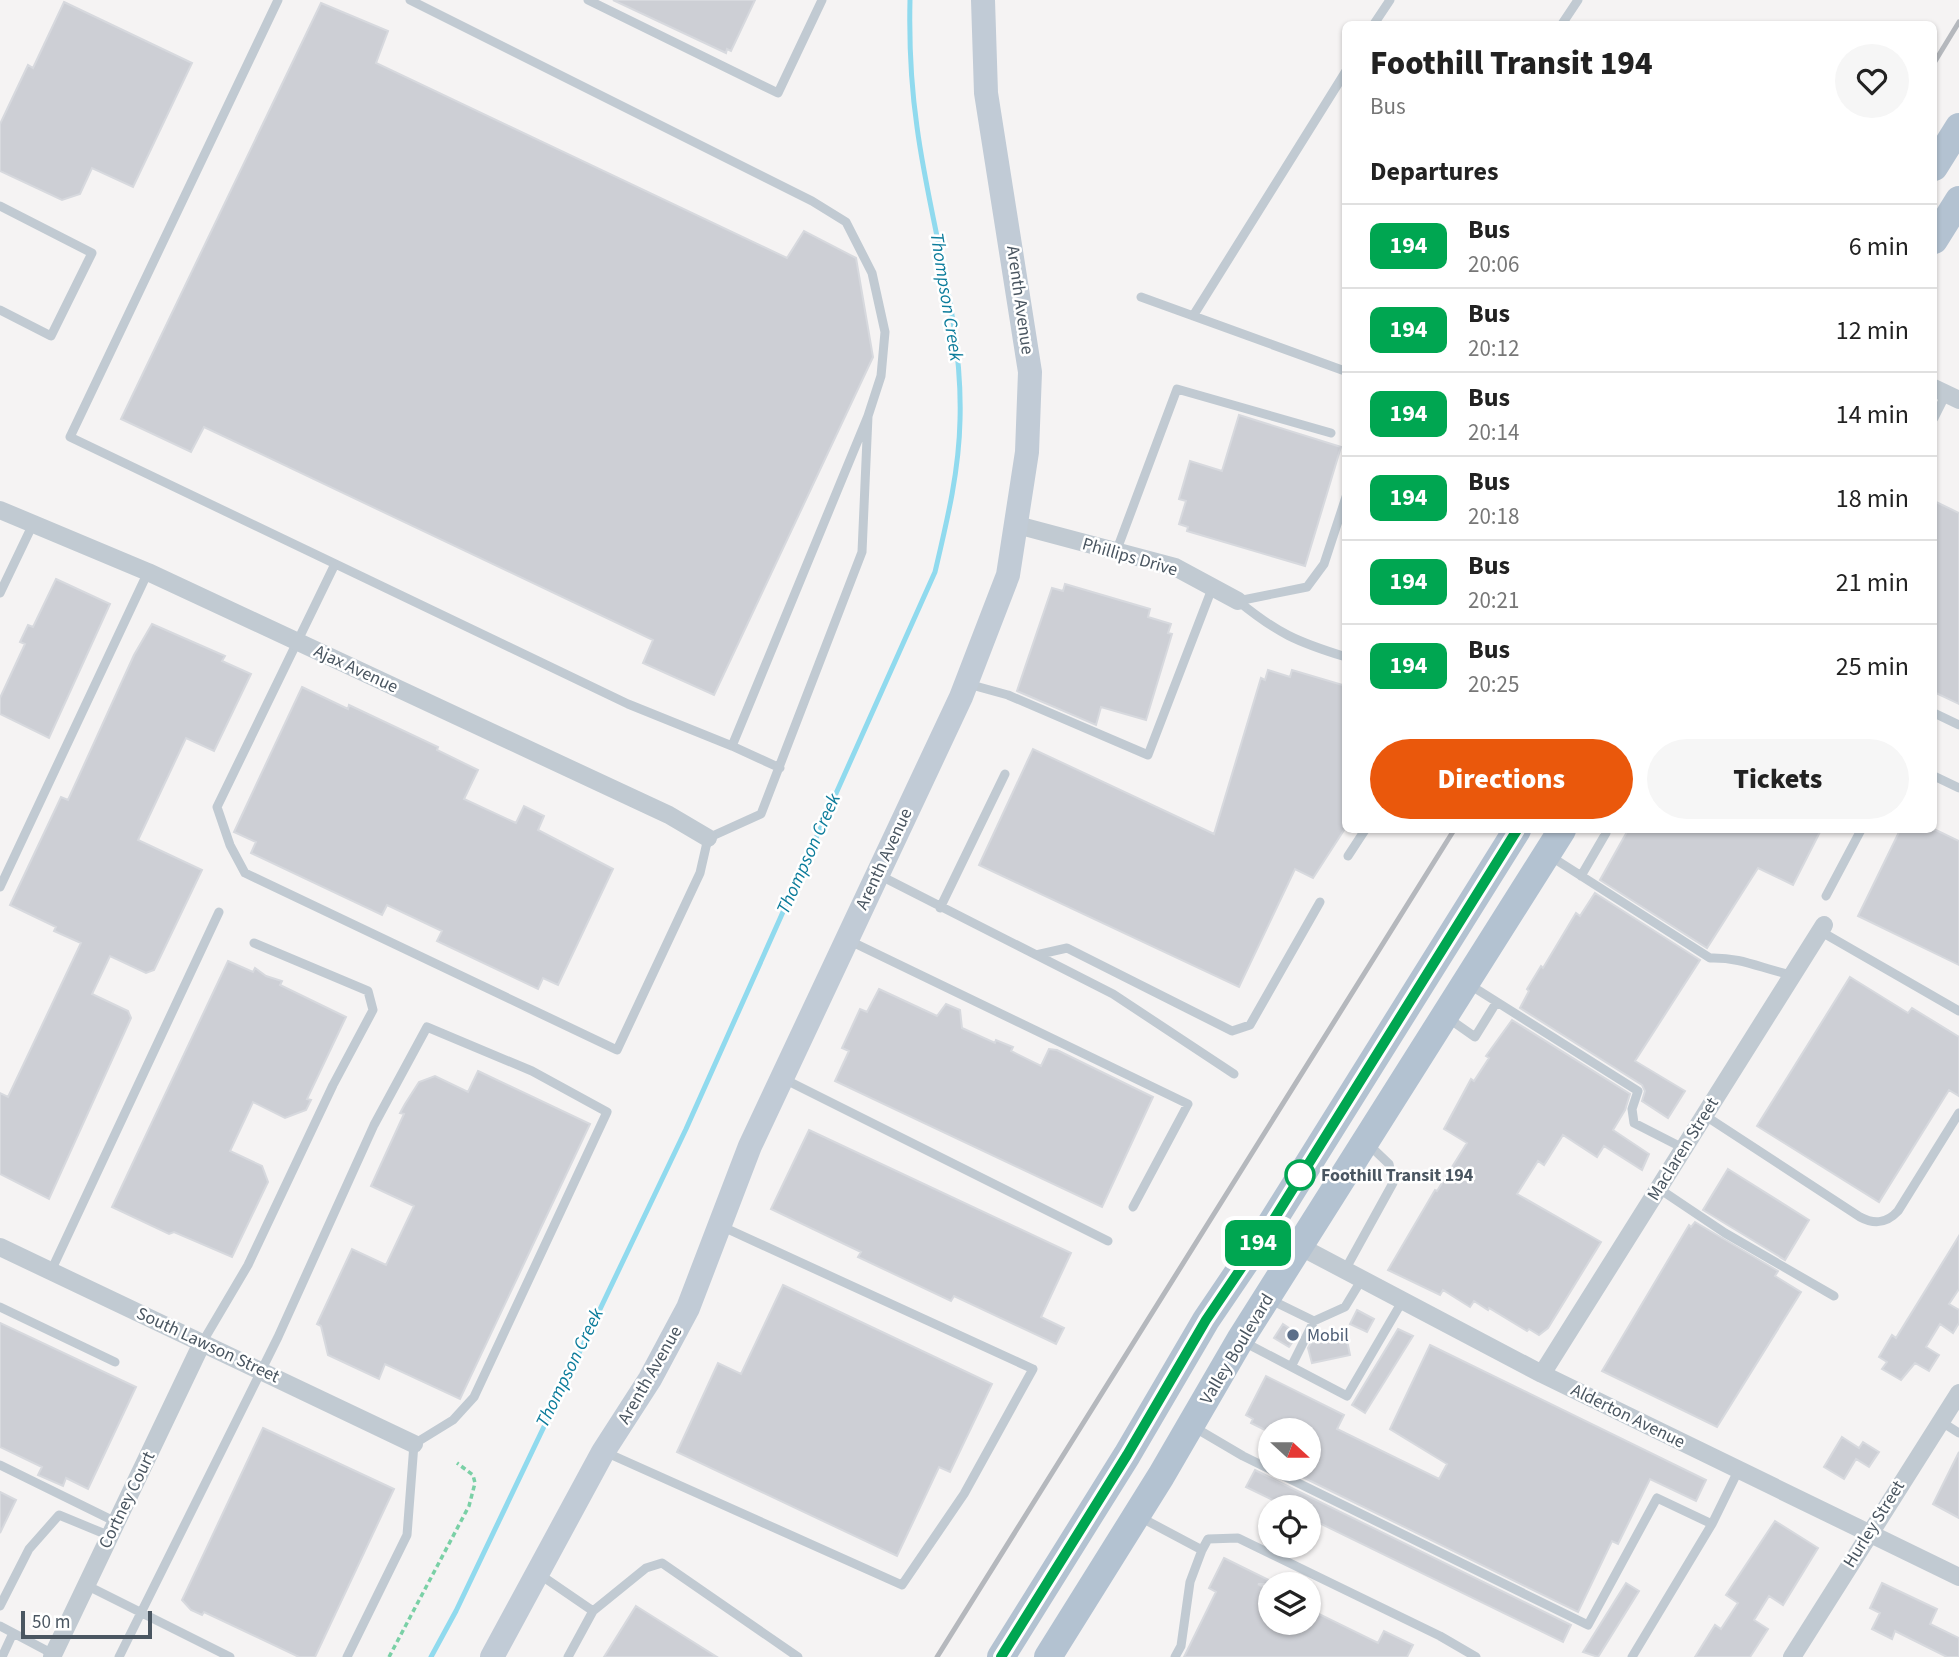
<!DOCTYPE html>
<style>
:root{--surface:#fff;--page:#f6f6f6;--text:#222;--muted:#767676;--line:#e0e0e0;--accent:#ea580c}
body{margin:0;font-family:"Source Sans 3",sans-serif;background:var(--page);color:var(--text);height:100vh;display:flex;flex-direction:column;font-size:26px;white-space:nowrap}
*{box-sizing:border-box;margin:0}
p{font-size:23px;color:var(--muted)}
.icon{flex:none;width:38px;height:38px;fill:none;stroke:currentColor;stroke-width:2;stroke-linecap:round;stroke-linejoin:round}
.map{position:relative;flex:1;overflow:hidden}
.sheet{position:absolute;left:1342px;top:21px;width:595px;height:812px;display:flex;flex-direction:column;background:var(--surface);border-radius:10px;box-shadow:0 2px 5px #0004}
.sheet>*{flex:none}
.badge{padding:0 14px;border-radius:10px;font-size:24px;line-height:46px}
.needle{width:46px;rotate:111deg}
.fabs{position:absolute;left:1258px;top:1418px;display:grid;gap:14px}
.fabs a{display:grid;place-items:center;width:63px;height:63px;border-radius:50%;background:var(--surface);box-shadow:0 2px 5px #0004;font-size:35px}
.scale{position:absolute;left:21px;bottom:18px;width:131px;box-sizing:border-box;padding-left:7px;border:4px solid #4a5661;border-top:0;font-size:19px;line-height:24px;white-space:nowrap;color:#4a5661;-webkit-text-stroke:5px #fff;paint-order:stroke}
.map>.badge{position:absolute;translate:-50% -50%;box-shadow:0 0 0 4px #fff}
h2{padding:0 28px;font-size:26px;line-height:63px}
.round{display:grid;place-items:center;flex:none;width:74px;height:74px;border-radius:37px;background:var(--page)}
.head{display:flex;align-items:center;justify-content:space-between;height:119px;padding:0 28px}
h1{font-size:33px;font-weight:800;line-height:52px}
.action{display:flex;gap:14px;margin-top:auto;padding:14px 28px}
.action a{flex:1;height:80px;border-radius:42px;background:var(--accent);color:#fff;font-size:28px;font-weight:800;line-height:80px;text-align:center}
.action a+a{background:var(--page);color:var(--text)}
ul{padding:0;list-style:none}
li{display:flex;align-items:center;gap:21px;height:84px;padding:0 28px;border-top:2px solid var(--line)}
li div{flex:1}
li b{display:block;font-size:26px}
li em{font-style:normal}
li .badge{min-width:77px;font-weight:700;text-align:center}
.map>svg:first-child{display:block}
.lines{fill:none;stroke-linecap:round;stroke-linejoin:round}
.stream{stroke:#90daee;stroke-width:5}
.building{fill:#cdcfd5;stroke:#d7d9de;stroke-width:2}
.path{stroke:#7ad0a6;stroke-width:3.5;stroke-dasharray:5 3.5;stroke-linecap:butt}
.lane{stroke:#c1cad2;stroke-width:9}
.street{stroke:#c1cad2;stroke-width:18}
.secondary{stroke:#c1cbd6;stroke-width:24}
.primary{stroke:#b3c2d1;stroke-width:28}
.rail{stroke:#b5b8bd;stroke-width:5}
.line-casing{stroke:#fff;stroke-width:16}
.line{stroke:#00a651;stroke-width:10}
.stop-dot{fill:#fff;stroke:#00a651;stroke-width:3.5}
.service-dot{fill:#5c6f8a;stroke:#fff;stroke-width:2.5}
.labels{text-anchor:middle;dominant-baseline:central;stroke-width:5;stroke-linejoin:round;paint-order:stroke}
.street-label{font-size:18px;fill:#4a5661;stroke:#fff}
.stop-label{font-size:18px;font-weight:bold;fill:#4a5661;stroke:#fff;text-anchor:start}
.service-label{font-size:18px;fill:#4e5e75;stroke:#fff;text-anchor:start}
.water-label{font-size:19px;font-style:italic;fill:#0c7c9b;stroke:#fff}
</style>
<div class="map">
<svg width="1959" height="1657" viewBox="0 0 1959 1657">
<rect width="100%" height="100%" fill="#f5f3f3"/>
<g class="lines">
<path class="stream" d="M431,1657L456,1611L686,1129L935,572C947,521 959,472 960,420C963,321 930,225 917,127C911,85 909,43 910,0"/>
</g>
<path class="building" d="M613,0H755L731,51L727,49L726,53Z
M64,2L192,63L133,187L92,168L80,194L62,200L0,171V124L28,65L33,68Z
M321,3L388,31L376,63L787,258L804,231L856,258L873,357L714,695L643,663L653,640L204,427L191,452L121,419Z
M1239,415L1341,447L1305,566L1187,531L1188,527L1179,524L1186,501L1179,499L1190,461L1222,471Z
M1934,501L1959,513V704L1934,692Z
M56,579L110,604L49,738L0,714V698L25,644L20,642L28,625L33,627Z
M1065,584L1150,609L1148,617L1171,624L1168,633L1172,634L1146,720L1101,707L1096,725L1017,691L1052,588L1063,591Z
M152,624L225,656L222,661L251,674L214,751L186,738L138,840L202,870L154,970L146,973L110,956L92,994L128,1011L131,1018L49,1199L0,1174V1093L8,1097L81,943L54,931L56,927L10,905L61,797L68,800L134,655Z
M1268,670L1290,677L1292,670L1346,686V827L1313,878L1295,869L1239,987L979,865L1033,749L1214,834L1261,678L1265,680Z
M302,687L348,709L349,705L438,747L437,750L478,770L464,799L516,823L524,806L544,816L538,830L613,869L558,985L543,978L538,989L437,941L442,931L387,905L382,915L251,853L256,842L234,832Z
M1628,830H1821L1793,885L1758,868L1707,948L1600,880Z
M1900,830H1936L1959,841V965L1858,916Z
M1595,893L1700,960L1635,1061L1685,1091L1668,1118L1642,1101L1645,1091L1642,1085L1520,1008L1529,991L1527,989L1541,966L1543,968L1576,913L1580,916Z
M228,961L253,972L255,968L266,976L282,981L280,985L346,1017L307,1099L311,1100L306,1110L285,1118L253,1102L230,1151L262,1166L268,1182L232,1257L174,1232L169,1234L112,1207Z
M1850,977L1908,1013L1912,1008L1959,1037V1096L1949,1090L1879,1202L1757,1126Z
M879,989L937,1016L946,1004L960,1010L962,1028L995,1043L996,1040L1013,1047L1011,1051L1041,1066L1049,1049L1057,1050L1153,1097L1102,1207L835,1081L849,1051L842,1048L860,1009L867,1012Z
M1512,1020L1630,1094L1625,1110L1613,1130L1649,1154L1642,1170L1604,1146L1597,1157L1563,1135L1544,1165L1538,1161L1517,1194L1601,1242L1548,1328L1539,1335L1529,1329L1527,1331L1489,1308L1488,1310L1474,1301L1470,1307L1443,1290L1440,1295L1388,1270L1435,1190L1437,1191L1467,1143L1444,1129L1471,1079L1474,1081L1489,1058L1486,1056Z
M478,1071L590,1124L460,1399L385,1364L379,1379L328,1355L321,1326L317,1324L352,1249L386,1265L414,1206L371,1186L404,1114L400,1113L405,1104L419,1082L435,1076L468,1092Z
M809,1130L1071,1253L1041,1317L1064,1328L1056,1344L954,1296L951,1301L858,1257L861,1252L771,1209Z
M1728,1169L1809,1220L1785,1260L1703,1210Z
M1695,1222L1778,1271L1775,1276L1801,1292L1717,1427L1602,1371L1689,1225L1691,1227Z
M1959,1236V1289L1949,1304L1959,1310V1323L1953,1333L1940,1324L1926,1347L1939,1355L1929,1371L1915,1363L1901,1380L1882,1369L1887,1362L1879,1357L1892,1335L1896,1338Z
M783,1285L992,1384L950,1472L939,1467L897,1556L677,1452L718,1363L741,1374Z
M1357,1310L1374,1319L1367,1332L1350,1324Z
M0,1323L136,1387L88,1489L66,1478L63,1486L38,1475L42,1467L0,1447Z
M1283,1324L1298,1334L1289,1347L1274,1338Z
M1398,1329L1413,1336L1365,1413L1352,1405Z
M1346,1335L1350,1355L1312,1363L1308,1348L1311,1343Z
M1430,1345L1706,1480L1696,1501L1650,1479L1618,1544L1612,1541L1578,1612L1284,1468H1309V1430H1265L1251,1423L1253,1419L1246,1415L1266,1376L1344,1415L1337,1429L1439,1479L1447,1464L1390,1429Z
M263,1428L394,1489L315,1657H299L204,1612L202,1615L191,1610L182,1600Z
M1842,1437L1859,1448L1863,1442L1879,1452L1869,1467L1856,1459L1844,1479L1824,1467Z
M1270,1438V1462L1261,1457Z
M1959,1452V1518L1933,1504Z
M1255,1470L1571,1625L1563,1642L1309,1518V1507H1287L1246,1487Z
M0,1492L16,1500L0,1533Z
M1775,1521L1818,1548L1783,1605L1769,1596L1754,1620L1768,1629L1750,1657H1695L1715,1625L1721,1629L1738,1603L1726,1595Z
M1224,1558L1277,1584H1258L1270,1590V1622H1309V1609L1378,1643L1384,1631L1413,1645L1407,1657H1184L1216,1592L1209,1588Z
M1626,1583L1639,1591L1598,1657L1583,1652Z
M1882,1583L1937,1609L1930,1624L1959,1638V1657H1947L1895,1631L1892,1639L1872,1629L1880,1613L1870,1608Z
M636,1606L717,1657H604Z"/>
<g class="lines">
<path class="path" d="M389,1657L469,1506L475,1483L473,1475L457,1463"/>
<path class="lane" d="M278,0L70,437L628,704L732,746
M410,0L812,201L846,222L872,273L885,332L881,376L868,416
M588,0L778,93L822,0
M1374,24L1390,0
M1562,24L1578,0
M0,206L92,253L51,336L0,310
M1141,297L1342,370
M1193,316L1346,71
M1934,418L1946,394
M1116,552L1177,389L1331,433
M335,564L217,807L230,845L245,873L617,1050L700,873L708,838L761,814L862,552L868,416L732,746L780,768
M0,593L33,524
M1238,601L1307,587L1324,564L1346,497
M1238,601C1277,633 1297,642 1346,657
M968,684L1008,695L1148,755L1213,586
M1934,713L1959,725
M1934,776L1959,788
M1348,856L1365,830
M1550,856L1710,958C1742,957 1762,969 1792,975
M879,875L1113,994L1234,1074
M1581,876L1606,833L1604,830
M0,887L148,572
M1826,896L1861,830
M940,908L1005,774
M1820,931L1959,1011
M848,940L1188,1104L1133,1207
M1036,955L1067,948L1232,1031L1250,1025L1320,902
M1470,985L1638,1091L1632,1109L1634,1123L1683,1148
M1448,1018L1475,1037L1496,1003
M782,1078L1108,1241
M1704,1115L1860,1217C1875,1225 1887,1223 1898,1211L1959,1113
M1658,1188L1725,1233L1834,1296
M1345,1270L1393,1183L1389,1164L1367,1143
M51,1271L219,912
M1269,1299L1314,1321L1345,1307L1362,1279
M0,1307L115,1362
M1242,1341L1347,1396L1403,1300
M202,1343L248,1265L333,1085L373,1010L368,991L254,943
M1292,1365L1314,1321
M1940,1421L1959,1433
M1192,1426L1243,1456L1588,1625L1657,1498L1712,1524L1739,1469
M605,1452L902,1585L964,1494L1033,1369L721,1226
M0,1465L116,1522
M1138,1516L1202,1550L1190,1582L1181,1646L1175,1657
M1202,1550L1208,1539L1238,1538L1440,1636L1476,1657
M539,1574L593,1611L568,1657
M86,1585L230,1657
M0,1606L29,1549L59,1515L110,1536
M593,1611L646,1568L662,1563L798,1657
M0,1626L53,1654
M2,1657L13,1633
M119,1657L278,1337L374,1125L427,1027L532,1071L607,1112L474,1397L453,1420L414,1444L407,1535L347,1657
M1632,1657L1712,1524"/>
<path class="street" d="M1934,388L1959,400
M0,510L148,572L669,815L708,838
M1017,525L1175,567L1238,601
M0,1247L414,1444
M1301,1247L1542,1374L1959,1577
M1542,1374L1824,925
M52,1657L202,1343
M1792,1657L1959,1393"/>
<path class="secondary" d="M492,1657L603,1452L650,1379L688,1308L750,1146L961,697L1008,575L1027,452L1030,372L986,93L983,0"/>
<path class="primary" d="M1934,167L1959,127
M1934,240L1959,200
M1001,1657L1127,1455L1206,1320L1269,1227L1517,830
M1048,1657L1161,1476L1240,1340L1562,830"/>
<path class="rail" d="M1934,63L1959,22
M937,1657L1454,830"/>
</g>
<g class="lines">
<g class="line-casing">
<path id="line" d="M1001,1657L1127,1455L1206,1320L1269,1227L1517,830"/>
</g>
<use href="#line" class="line"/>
</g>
<circle class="stop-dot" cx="1300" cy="1175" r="14"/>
<circle class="service-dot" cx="1293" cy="1335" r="7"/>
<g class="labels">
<g class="street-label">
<text transform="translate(1020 300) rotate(82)">Arenth Avenue</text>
<text transform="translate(1130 557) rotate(16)">Phillips Drive</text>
<text transform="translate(356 669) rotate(25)">Ajax Avenue</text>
<text transform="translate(884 859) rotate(-65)">Arenth Avenue</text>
<text transform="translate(1683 1149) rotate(-58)">Maclaren Street</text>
<text transform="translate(208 1345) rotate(25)">South Lawson Street</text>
<text transform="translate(1237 1349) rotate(-59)">Valley Boulevard</text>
<text transform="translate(650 1375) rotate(-60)">Arenth Avenue</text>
<text transform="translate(1628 1416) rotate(26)">Alderton Avenue</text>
<text transform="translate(127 1500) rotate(-64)">Cortney Court</text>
<text transform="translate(1874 1524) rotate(-58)">Hurley Street</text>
</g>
<g class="stop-label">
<text x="1321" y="1175">Foothill Transit 194</text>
</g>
<g class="service-label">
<text x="1307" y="1335">Mobil</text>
</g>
<g class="water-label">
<text transform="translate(946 297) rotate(81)">Thompson Creek</text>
<text transform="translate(809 854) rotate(-66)">Thompson Creek</text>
<text transform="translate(570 1368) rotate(-64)">Thompson Creek</text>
</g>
</g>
</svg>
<div class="fabs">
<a><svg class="needle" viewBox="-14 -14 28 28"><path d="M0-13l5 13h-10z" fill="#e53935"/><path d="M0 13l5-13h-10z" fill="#767676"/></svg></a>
<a><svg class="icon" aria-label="locate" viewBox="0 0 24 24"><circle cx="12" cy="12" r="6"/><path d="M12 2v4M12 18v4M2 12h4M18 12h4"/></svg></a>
<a><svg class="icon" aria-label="layers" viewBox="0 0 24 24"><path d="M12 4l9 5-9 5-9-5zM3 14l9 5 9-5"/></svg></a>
</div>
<div class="scale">50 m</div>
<b class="badge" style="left:1258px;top:1243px;background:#00a651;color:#fff">194</b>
<section class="sheet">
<div class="head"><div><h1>Foothill Transit 194</h1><p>Bus</p></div><a class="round"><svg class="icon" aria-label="heart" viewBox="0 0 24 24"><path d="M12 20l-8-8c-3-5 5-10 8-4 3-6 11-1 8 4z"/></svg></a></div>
<h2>Departures</h2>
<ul>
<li><span class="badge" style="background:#00a651;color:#fff">194</span><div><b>Bus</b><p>20:06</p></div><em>6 min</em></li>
<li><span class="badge" style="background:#00a651;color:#fff">194</span><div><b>Bus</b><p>20:12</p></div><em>12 min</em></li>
<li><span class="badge" style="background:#00a651;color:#fff">194</span><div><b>Bus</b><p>20:14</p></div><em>14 min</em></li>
<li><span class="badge" style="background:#00a651;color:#fff">194</span><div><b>Bus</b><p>20:18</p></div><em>18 min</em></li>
<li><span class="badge" style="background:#00a651;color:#fff">194</span><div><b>Bus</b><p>20:21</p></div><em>21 min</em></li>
<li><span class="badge" style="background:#00a651;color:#fff">194</span><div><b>Bus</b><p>20:25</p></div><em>25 min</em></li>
</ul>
<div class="action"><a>Directions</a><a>Tickets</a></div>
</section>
</div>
